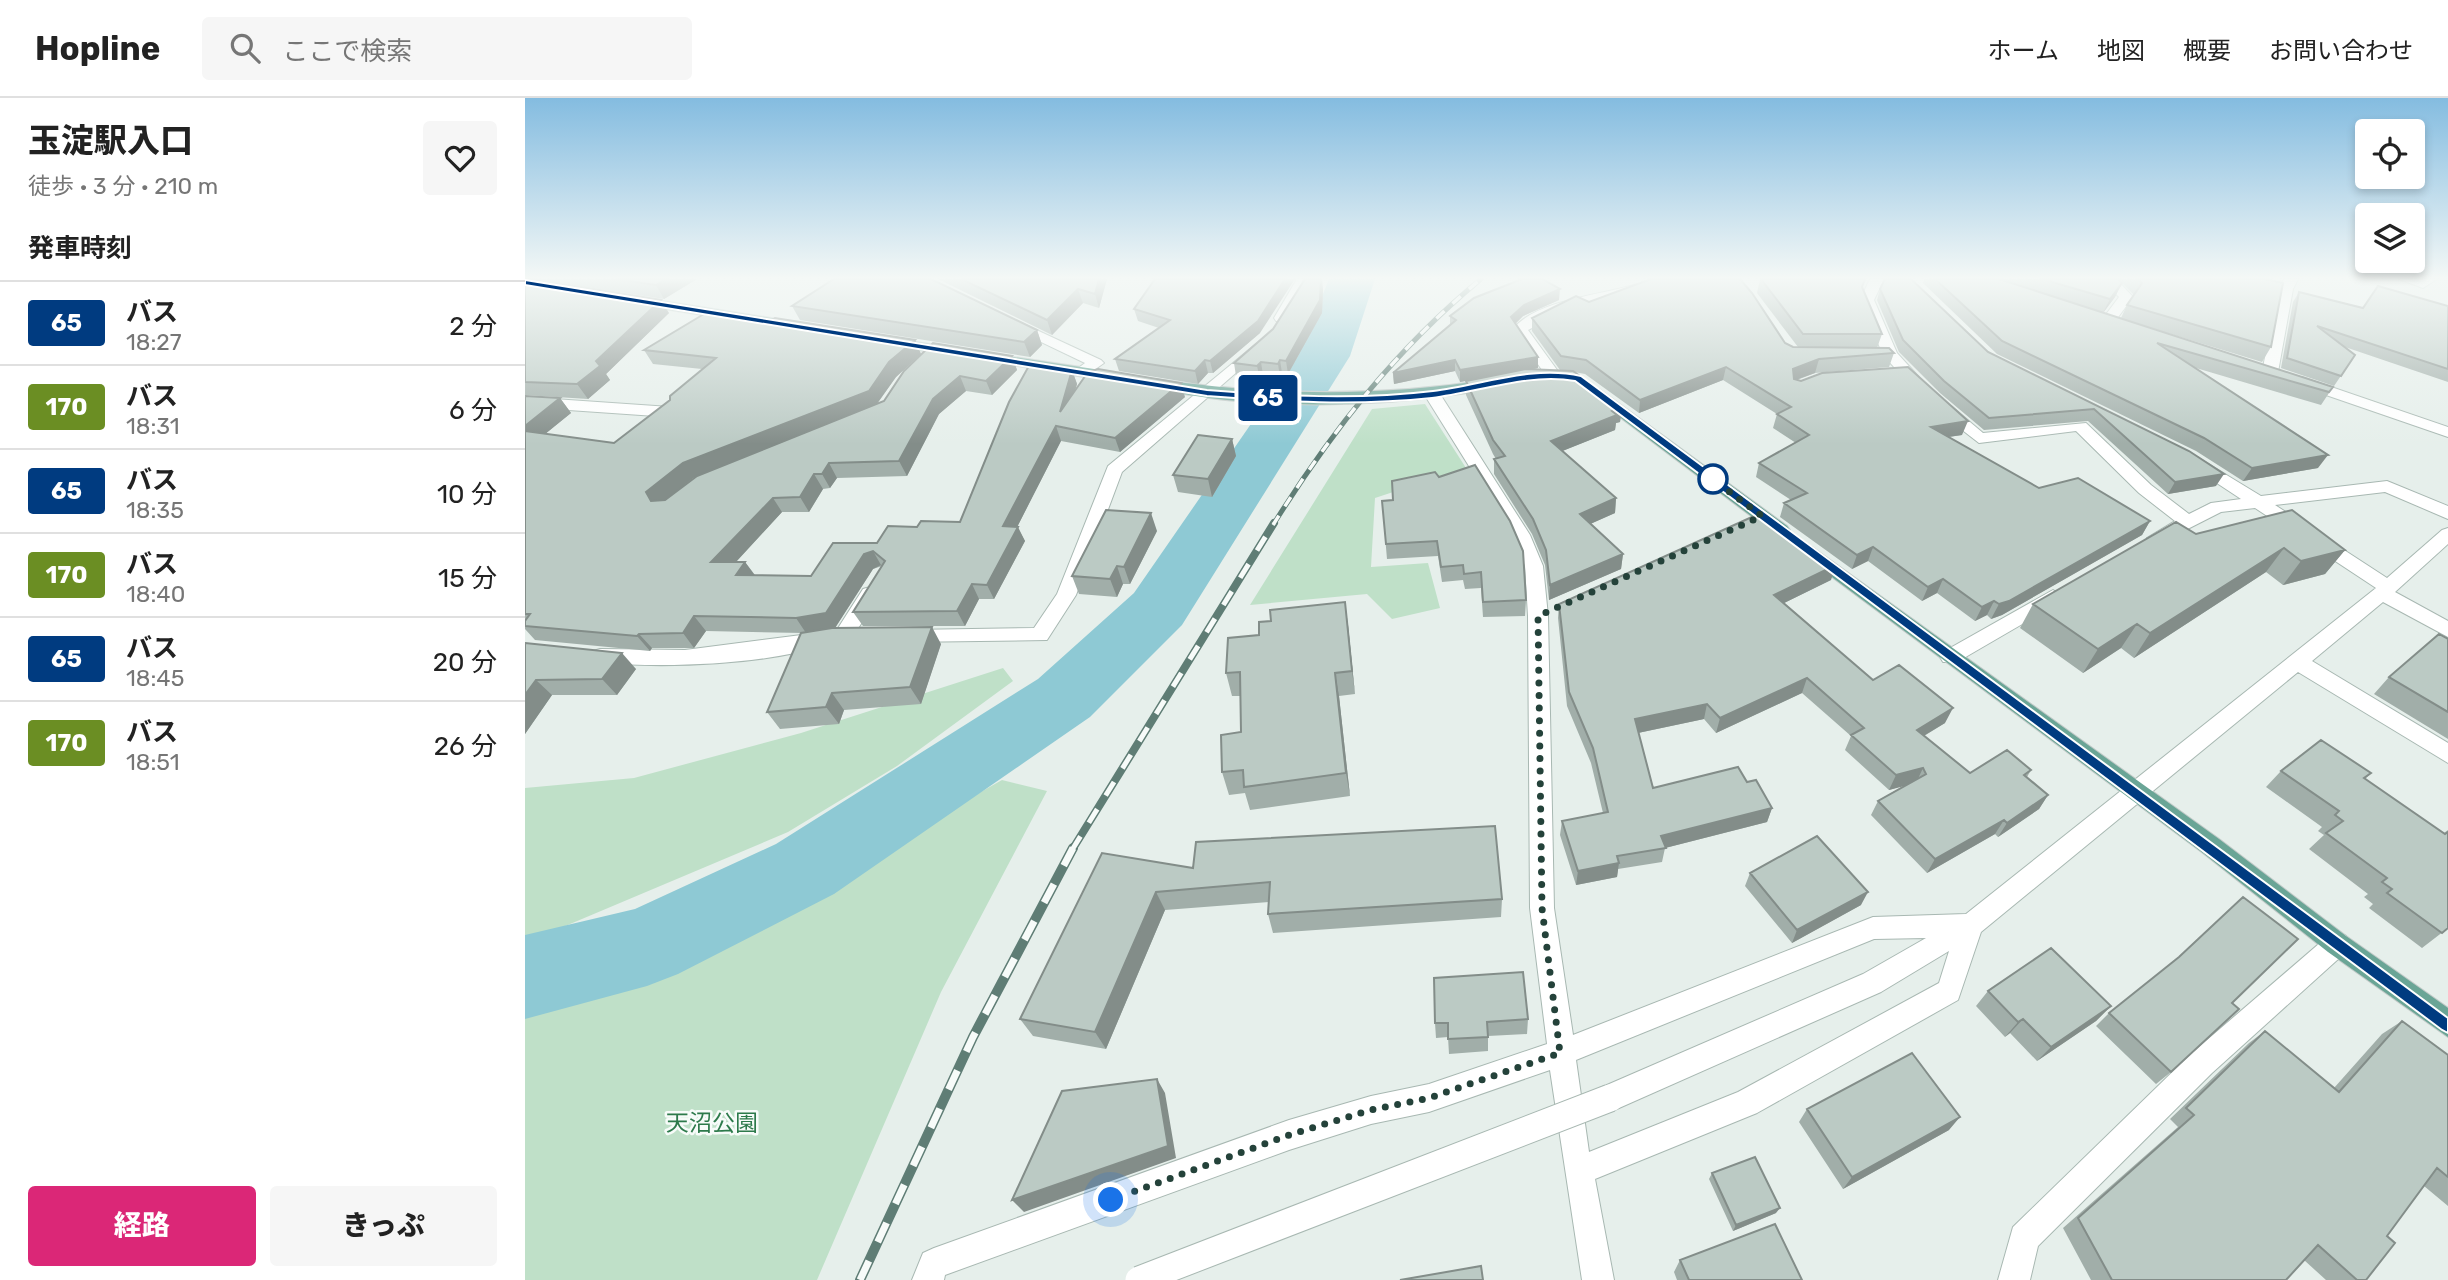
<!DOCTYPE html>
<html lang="ja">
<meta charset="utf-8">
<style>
:root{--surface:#fff;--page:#f6f6f6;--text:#222;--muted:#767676;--line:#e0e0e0;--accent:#db2777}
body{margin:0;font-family:Rubik,"Noto Sans JP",sans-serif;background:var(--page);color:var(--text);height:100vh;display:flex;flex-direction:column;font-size:26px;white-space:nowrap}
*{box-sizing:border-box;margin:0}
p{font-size:23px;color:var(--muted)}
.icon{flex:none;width:38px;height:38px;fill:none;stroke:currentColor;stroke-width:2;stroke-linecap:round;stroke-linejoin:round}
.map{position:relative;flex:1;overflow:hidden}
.sheet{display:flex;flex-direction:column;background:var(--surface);width:525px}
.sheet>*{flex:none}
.badge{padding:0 14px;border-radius:5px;font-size:24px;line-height:46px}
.tools{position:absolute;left:1830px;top:21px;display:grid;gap:14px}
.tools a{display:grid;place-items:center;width:70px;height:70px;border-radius:7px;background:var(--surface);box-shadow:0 4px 10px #0003;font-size:35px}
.you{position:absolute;width:35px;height:35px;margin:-18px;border:5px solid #fff;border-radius:50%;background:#1a73e8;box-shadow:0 0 0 10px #1a73e833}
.map>.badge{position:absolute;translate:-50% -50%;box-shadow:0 0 0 4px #fff}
h2{padding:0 28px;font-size:26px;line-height:63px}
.round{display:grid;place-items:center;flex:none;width:74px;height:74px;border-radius:7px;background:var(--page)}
.overview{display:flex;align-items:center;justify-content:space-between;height:119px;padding:0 28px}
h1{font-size:33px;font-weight:800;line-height:52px}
.action{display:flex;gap:14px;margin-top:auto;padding:14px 28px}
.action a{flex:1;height:80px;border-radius:7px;background:var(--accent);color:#fff;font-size:28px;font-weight:800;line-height:80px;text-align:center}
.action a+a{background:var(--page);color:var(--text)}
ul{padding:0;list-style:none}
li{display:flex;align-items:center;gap:21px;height:84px;padding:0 28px;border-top:2px solid var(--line)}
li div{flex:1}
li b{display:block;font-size:26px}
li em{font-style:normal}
li .badge{min-width:77px;font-weight:700;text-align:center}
header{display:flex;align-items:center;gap:42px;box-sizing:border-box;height:98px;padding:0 35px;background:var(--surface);border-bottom:2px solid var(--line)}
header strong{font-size:33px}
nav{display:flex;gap:38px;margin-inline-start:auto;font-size:24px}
.search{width:490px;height:63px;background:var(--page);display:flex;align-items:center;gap:18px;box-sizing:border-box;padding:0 24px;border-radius:7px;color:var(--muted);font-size:26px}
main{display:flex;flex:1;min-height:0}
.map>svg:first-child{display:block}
.green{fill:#bfe0c8}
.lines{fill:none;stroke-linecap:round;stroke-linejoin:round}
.river{fill:#8ec9d4;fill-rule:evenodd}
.minor-casing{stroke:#a8b8b2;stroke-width:2}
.major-casing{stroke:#c2cac8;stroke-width:2}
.minor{fill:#fff;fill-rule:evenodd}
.major{fill:#6aa596;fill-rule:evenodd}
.rail-far2-casing{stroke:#5f7d75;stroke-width:5}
.rail-far1-casing{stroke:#5f7d75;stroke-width:8}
.rail-casing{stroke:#5f7d75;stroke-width:10}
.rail-far2{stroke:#f7fbf9;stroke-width:3.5;stroke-dasharray:11;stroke-linecap:butt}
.rail-far1{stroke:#f7fbf9;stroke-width:5;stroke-dasharray:16;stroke-linecap:butt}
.rail{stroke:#f7fbf9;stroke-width:7;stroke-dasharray:21;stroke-linecap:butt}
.minor-bridge-casing{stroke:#a8b8b2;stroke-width:29;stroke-linecap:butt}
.minor-bridge{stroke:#fff;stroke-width:27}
.wall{fill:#a1aea9;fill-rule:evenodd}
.shaded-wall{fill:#838d89}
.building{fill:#bbcac4;stroke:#838d89;stroke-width:2}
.line{fill:#003b80;stroke:#fff;stroke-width:2}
.walk{stroke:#24423a;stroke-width:7;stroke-dasharray:0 12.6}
.stop-dot{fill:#fff;stroke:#003b80;stroke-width:3.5}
.labels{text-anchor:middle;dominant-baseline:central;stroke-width:5;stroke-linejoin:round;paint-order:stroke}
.near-park-label{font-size:23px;fill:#2d7a4b;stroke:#f7fbf9}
</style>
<header>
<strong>Hopline</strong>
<div class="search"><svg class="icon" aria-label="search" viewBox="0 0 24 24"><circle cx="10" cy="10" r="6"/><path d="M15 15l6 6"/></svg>ここで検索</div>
<nav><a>ホーム</a><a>地図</a><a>概要</a><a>お問い合わせ</a></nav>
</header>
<main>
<section class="sheet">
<div class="overview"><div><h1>玉淀駅入口</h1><p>徒歩 · 3 分 · 210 m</p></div><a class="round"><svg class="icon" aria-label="heart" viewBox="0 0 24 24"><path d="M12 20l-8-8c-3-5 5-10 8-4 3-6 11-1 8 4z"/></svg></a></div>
<h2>発車時刻</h2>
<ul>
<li><span class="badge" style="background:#003b80;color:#fff">65</span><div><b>バス</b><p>18:27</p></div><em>2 分</em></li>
<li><span class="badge" style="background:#6b8e23;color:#fff">170</span><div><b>バス</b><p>18:31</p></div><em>6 分</em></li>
<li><span class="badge" style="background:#003b80;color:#fff">65</span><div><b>バス</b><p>18:35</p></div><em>10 分</em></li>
<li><span class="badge" style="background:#6b8e23;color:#fff">170</span><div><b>バス</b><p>18:40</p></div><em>15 分</em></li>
<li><span class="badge" style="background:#003b80;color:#fff">65</span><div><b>バス</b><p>18:45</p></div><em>20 分</em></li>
<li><span class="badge" style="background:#6b8e23;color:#fff">170</span><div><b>バス</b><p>18:51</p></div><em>26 分</em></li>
</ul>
<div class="action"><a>経路</a><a>きっぷ</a></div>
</section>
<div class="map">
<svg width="1923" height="1182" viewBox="0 0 1923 1182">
<rect width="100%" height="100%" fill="#e6efeb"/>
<path class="green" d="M900,306L941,370L850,400L846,469L903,465L915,510L867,521L842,496L725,507L847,311Z
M478,570L488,583L372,668L263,734L0,845V690L109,680L276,635Z
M477,682L522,693L416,894L292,1182H0V916L128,879Z"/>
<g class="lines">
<path class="river" d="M804,181H850L825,258L657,527L565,619L309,796L153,876L122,888L0,921V837L110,811L251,746L513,581L609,495L773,258Z"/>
<g class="minor-casing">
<path id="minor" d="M772,181H786L761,223H751L749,220Z
M1128,181H1146L1130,190L1053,207L1003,232L1035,276L1032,279H1022L988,231C1013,199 1092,196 1128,181Z
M1345,181H1359L1349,202L1372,255L1401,287V293H1391L1358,257L1335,202Z
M1576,181H1591L1608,199L1588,226L1583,227L1576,223L1594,199Z
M1759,181H1773L1768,191L1753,274L1745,279L1737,274L1754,191Z
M1874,181H1912L1898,190Z
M490,222L576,262L579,265L562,277H552V271L560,265L485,229V223Z
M731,246L738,250L736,253L597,374L551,497L522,542L378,544L375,539L378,534L385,532L509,530L532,496L583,368Z
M1777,279L1923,329V339L1772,287V281Z
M907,291L915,296L1005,437L1018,468L1023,518L1029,810L1048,937L1348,819L1441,816L1851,490L1730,410L1696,414L1637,444H1625L1622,440L1650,423L1614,395L1551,333L1454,345L1414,314V308H1426L1458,335L1561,325L1626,387L1664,416L1686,405L1716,401L1666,368L1664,364L1666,360L1672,359L1736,398L1862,383L1923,408V421L1860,394L1750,407L1862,480L1917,432L1923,430V446L1870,494L1923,523V539L1858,504L1787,563L1923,645V665L1773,574L1456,834L1433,902L1232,1015L1070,1081L1089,1182H1057L1025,972L904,1014L846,1026L764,1052L420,1177L419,1182H387L398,1155L409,1150L764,1022L846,998L904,986L1022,946L1005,810L1003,518L1000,468L987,437L899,296ZM1401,840L1338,876L1075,990L1071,1000L1075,1010L1085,1014L1356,894L1424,853L1414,885L1213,994L1064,1054L1051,962L1349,841Z
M0,299L145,309L153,314L145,319L0,309Z
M345,489L355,496L325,543L318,545L310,541L307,546C236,567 148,570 75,565L68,563L65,558L68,553L75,551L160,552L300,534L308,538L338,491Z
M1528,492L1538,499L1535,504L1432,564H1418L1415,559L1418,554Z
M1812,834L1821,838L1825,846L1821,854L1687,975L1513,1148L1505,1182H1473L1488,1129L1667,955L1803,838Z"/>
</g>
<g class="major-casing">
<path id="major" d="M113,199L271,224L278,228L271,232L108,206V200Z
M365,240L430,250L437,254L430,258L360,247V241Z
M462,255L589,274L597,279L589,284L457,262V256Z
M631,281C744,298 855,299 968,281L976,286C967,294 947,294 935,296C842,310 717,312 626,289V283Z
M1074,291L1262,428L1265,432L1262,436H1250L1068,299L1066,296Z
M1287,449L1694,741L1821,838L1923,910V939L1803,854L1678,755L1280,459L1278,455L1280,451Z"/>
</g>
<use href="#minor" class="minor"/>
<use href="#major" class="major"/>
<g class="rail-far2-casing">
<path id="rail-far2" d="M748,427C806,334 871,251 956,181"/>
</g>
<g class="rail-far1-casing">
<path id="rail-far1" d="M547,752L749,425"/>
</g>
<g class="rail-casing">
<path id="rail" d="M335,1182L448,939L548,750"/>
</g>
<use href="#rail-far2" class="rail-far2"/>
<use href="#rail-far1" class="rail-far1"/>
<use href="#rail" class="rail"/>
<g class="minor-bridge-casing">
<path id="minor-bridge" d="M614,1182L1085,1000"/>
</g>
<use href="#minor-bridge" class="minor-bridge"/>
</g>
<path class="wall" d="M10,181H172L139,201Z
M413,181H582L574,210L558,205L527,237Z
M1235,181H1340L1337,190L1357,236L1352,250L1369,255L1364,269L1290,275L1272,282L1437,337L1424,339L1514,390L1625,423L1617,437L1477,517L1466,521L1462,517L1450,523L1412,495L1397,503L1343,463L1327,471L1255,419L1259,405L1266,402L1231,379L1234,365L1271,345L1248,330L1252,316L1198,282L1114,315L1060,276L1049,274L1097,309L1095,324L1091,325L1090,332L1037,353L1091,400L1090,415L1065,426L1098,456L1096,471L1024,502L1020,467L1007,436L969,376V361H971L968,356L941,297V283L945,282L935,284L930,273L869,286L868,275L925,228V218L1034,202L998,218L990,226L1013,259V270L1006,272L1043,273L1035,272L1007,233V220L1064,204L1260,245L1268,249H1273L1232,195Z
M1399,181H1593L1597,185L1590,199L1578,215L1596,220L1602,207L1609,197L1593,181H1740L1746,249L1737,264L1623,229L1808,289L1796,307L1671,270L1793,370L1718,383L1671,353L1472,256L1398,185Z
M0,182L144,215L81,276L85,282L63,301L0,297Z
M798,191L797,215L763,276L757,275L755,279L738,277L735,281L711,278L709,265Z
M1355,191L1463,254L1664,353L1691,388L1643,396L1563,323L1459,332L1415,295L1374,254L1352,202Z
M1774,194L1838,210L1923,208V284L1820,249L1830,257L1809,288L1756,270L1768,204Z
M267,208L512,232L517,247L505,259L275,222Z
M609,211L735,235L688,275H683L673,286L594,273L590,261L634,230L613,223Z
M241,226L390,242L396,256L371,279L352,306L487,258L492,272L467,297L441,293L414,316L382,378L312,380L305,390L298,391L284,414H257L211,464H220L230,477L286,478L352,445L392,429L435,424L547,272L552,286L550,292L660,299L595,354L536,343L492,429L500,443L469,501H454L440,528H338L328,514L357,468L348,471L310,530L416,546L396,606L319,612L314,626L255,631L242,614L279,535L181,533L169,550H127L125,553L10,542L0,531V298L35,300L46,315L20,336L89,345L145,302L177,271L128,266L119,252ZM172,378L145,398L168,380Z
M707,341L711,358L687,399L653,394L648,377Z
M868,402L1001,502L1000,518L958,519L956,490L940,491L938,482L917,484L913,458L862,461L857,403Z
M632,433L605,486H598L592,499L554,496L547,478Z
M1671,436L1820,452L1800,476L1758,487L1741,474L1609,560L1596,550L1558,575L1495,530L1508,506Z
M1306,482L1259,505L1348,582L1420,625L1399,638L1445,675L1506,672L1502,679L1523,697L1514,711L1473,739L1470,736L1402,775L1346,717L1353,703L1380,687L1364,692L1320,652L1326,638L1277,595L1191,635L1179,621L1113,635L1128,690L1222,684L1247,710L1242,724L1140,750L1137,764L1093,771L1092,779L1051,787L1035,737L1037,723L1078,715L1066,665L1042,608L1033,520L1034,506Z
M823,527L830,596L814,598L825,698L725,712L720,695L704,697L697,674L716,634V598H707L701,575Z
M1923,541V641L1849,596L1864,579Z
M0,545L111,571L92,597H27L0,636Z
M1756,673L1846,675L1840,681L1919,735L1923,732V830L1897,850L1844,810L1848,806L1839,799L1843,796L1784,751L1799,737L1793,733L1797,729L1741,689Z
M577,755L668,770L977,801L976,819L748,835L743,816L744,804L640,812L581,951L508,938L495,921Z
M1225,775L1336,807L1267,845L1220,788Z
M1463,893L1586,908L1571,923L1512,963L1485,935L1480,939L1451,908Z
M1707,905L1646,974L1631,986L1571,928L1584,915Z
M1003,921L1002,936L963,938V953L924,956L923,939L911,940L910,925Z
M1877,923L1923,957V1108L1899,1088L1862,1138L1841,1182H1801L1779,1162L1761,1182H1566L1538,1130L1653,1029L1645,1021L1724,945L1740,933L1809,990L1857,936Z
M1282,1011L1424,1032L1318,1091L1274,1024Z
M1187,1075L1251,1115L1208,1133L1184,1081Z
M1155,1162L1277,1182H1152L1149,1174Z"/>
<path class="shaded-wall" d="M141,181H172L139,201L131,187Z
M574,181H582L574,210L570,196Z
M760,181H770L735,235L688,275L685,263Z
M797,181L798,191L797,215L763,276L761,263Z
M1597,185L1590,199L1578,215L1585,201Z
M553,191L558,205L527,237L522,222Z
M1035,191L1034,202L998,218L985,231L986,219L999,207Z
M136,202L144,215L81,276L85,282L63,301L52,286L71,263Z
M512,232L517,247L505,259L499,244Z
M390,242L396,256L371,279L351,307L168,380L132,409L126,403L121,394L158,365L364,264Z
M487,258L492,272L467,297L461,283Z
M1013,259V270L935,284V272Z
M1294,261L1290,275L1265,284L1268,271Z
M680,262L683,275L673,286L670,273Z
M755,262L757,275L755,279L753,266Z
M930,262V273L869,286L868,275Z
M736,264L738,277L735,281L732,268Z
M1201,269L1198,282L1114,315L1115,302Z
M547,272L552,286L540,328L535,314Z
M435,278L441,293L414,316L382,378L374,363L408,301Z
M656,285L660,299L595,354L590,340Z
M35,300L46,315L9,345L0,333V328Z
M1097,309L1095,324L1091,325L1090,332L1025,358L1026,343Z
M1443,323L1437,337L1401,342L1406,329Z
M531,328L536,343L485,443L478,428Z
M707,341L711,358L687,399L683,381Z
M1803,357L1793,370L1718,383L1727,370Z
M304,365L312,380L305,390L297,376Z
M289,376L298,391L284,414L275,399Z
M1699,376L1691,388L1643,396L1650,384Z
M248,400L257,414L197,479L186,464Z
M1091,400L1090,415L1054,431L1055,416Z
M626,415L632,433L605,486L599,469Z
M1625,423L1617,437L1477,517L1466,521L1474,506Z
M493,429L500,443L469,501L462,487Z
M1348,449L1343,463L1327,471L1332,457Z
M1759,450L1741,474L1609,560L1625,535Z
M1820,452L1800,476L1758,487L1776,463Z
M348,453L356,467L348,471L310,530L281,535L271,520L339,456Z
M1098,456L1096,471L1024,502L1025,487Z
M220,464L231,479L211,477Z
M1311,467L1306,482L1245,512L1249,497Z
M592,468L598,486L592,499L585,481Z
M1418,481L1412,495L1397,503L1403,489Z
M447,486L454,501L440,528L432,513Z
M1469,503L1462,517L1450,523L1457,509Z
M820,504L823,527L830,596L827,573Z
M169,518L181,533L169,550L158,535Z
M1612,526L1596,550L1558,575L1573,551Z
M407,529L416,546L396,606L385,589Z
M114,536L127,550L125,553L112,538Z
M97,555L111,571L92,597L77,581Z
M810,575L814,598L825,698L821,675Z
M1282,580L1277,595L1191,635L1195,620Z
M11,582L27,597L0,636V597Z
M307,595L319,612L314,626L301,609Z
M1182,606L1179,621L1108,636L1110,621Z
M1428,610L1420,625L1385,646L1392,632Z
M1398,670L1391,685L1364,692L1371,677Z
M1523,697L1514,711L1473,739L1482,725Z
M1247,710L1242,724L1140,750L1136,738Z
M1479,722L1470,736L1402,775L1410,761Z
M1094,765L1092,779L1051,787L1053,773Z
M631,794L640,812L581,951L570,934Z
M1343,794L1336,807L1267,845L1272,832Z
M1586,908L1571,923L1512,963L1526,949Z
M1498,921L1485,935L1480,939L1493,924Z
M632,981L640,995L651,1060L499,1114L487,1102Z
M1435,1019L1424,1032L1318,1091L1327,1079Z
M1255,1110L1251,1115L1208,1133L1211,1127Z"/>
<path class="building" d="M2,181H7L136,202L71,263L75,268L52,286L0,284V182Z
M90,181H141L131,187Z
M309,181H406L512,232L499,244L267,208Z
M436,181H574L570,196L553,191L522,222Z
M630,181H760L733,223L685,263L680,262L670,273L590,261L645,222L609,211Z
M780,181H796L795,202L761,263L755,262L753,266L736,264L732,268L709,265L748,231Z
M997,181H1017L1035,191L999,207L986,219L1013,259L935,272L930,262L868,275L931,222L925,218L949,200Z
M1126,181H1215L1227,195L1260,245L1268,249L1364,250L1369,255L1294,261L1268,271L1269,281L1276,283L1297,275L1383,269L1443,323L1406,329L1514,390L1553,380L1625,423L1484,503L1474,506L1469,503L1457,509L1418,481L1403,489L1348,449L1332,457L1259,405L1282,395L1234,365L1284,337L1252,316L1266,309L1201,269L1115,302L1061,262L1036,258L1007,220L1051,198L1064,204Z
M1236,181H1340L1337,189L1357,236H1278Z
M1360,181H1386L1463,254L1664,353L1699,376L1650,384L1569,311L1464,320L1419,283L1378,242L1355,191Z
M1410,181H1474L1808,289L1804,294L1632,245L1803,357L1727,370L1679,340L1477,243Z
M1517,181H1593L1597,185L1585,201Z
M1613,181H1740L1758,185L1746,249L1602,207L1617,185Z
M1853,188L1923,208V271L1792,228L1830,257L1816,278L1762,260L1774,194L1838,210Z
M184,213L241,226L250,220L390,242L364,264L344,293L158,365L121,394L126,403L140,402L172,378L359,303L379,273L408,245L487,258L461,283L435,278L408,301L374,363L304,365L297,376H289L275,399L248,400L186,464H220L211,477L286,478L308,445H352L363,428L392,429L396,423L435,424L484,304L506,264L547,272L535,314L563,274L573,271L656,285L590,340L531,328L478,428L493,429L462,487L447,486L432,513L328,514L360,463L348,453L339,456L301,515L271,520L169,518L158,535L114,536L112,538L0,528V523L5,516H0V333L89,345L145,302V298L191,260L119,252Z
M1001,271L1048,273L1097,309L1087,313L1092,317L1026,343L1091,400L1055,416L1098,456L1025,487L1021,452L1008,421L969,361L980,358L968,342L941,283Z
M0,298L35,300L0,328Z
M673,337L707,341L683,381L648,377Z
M950,367L985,423L998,453L1001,502L958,504L956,474L939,476L938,467L916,469L912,443L861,446L857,403L868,402L867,383L910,374L914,379Z
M581,412L626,415L599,469L592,468L585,481L547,478Z
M1767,412L1820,452L1776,463L1759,450L1625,535L1612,526L1573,551L1508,506L1651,424L1671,436Z
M1238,414L1311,467L1249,497L1348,582L1374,567L1428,610L1392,632L1445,675L1482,652L1506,672L1499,677L1523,697L1482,725L1479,722L1410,761L1353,703L1401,676L1398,670L1371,677L1326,637L1339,630L1282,580L1195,620L1182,606L1110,621L1128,690L1213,669L1222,684L1231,682L1247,710L1136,738L1141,750L1092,758L1094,765L1053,773L1037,723L1083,714L1068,650L1044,594L1034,506Z
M820,504L827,573L810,575L821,675L719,689L718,672L697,674L696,637L716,634L715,574L701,575L703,540L734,537V524L746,523L745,512Z
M407,529L385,589L307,595L301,609L242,614L276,535L307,530Z
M1914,536L1923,541V614L1864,579Z
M0,545L97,555L77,581L11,582L0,597Z
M1796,642L1846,675L1839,680L1920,736L1923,734V830L1917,835L1862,795L1867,791L1857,784L1862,780L1801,735L1818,723L1810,717L1814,713L1756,673Z
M970,728L977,801L743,816L745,784L631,794L570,934L495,921L577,755L668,770L671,744Z
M1292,738L1343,794L1272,832L1225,775Z
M1718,799L1773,841L1707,905L1714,911L1646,974L1584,915L1654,859Z
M1526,850L1586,908L1526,949L1498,921L1493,924L1463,893Z
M998,874L1003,921L962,924L963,939L923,941V925H910L909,880Z
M1877,923L1923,957V1079L1912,1070L1862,1138L1870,1145L1841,1182H1832L1793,1147L1761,1182H1587L1553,1120L1669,1017L1661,1010L1740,933L1814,994Z
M1387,955L1435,1019L1327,1079L1282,1011Z
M632,981L643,1048L487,1102L537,993Z
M1230,1059L1255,1110L1211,1127L1187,1075Z
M1250,1126L1277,1182H1164L1155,1162Z
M956,1168L958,1182H875Z"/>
<linearGradient id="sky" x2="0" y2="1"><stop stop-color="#84bce0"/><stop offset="0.52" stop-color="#f4f8f6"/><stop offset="1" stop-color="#f4f8f6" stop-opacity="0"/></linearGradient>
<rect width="1923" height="346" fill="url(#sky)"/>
<path class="line" d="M0,182L682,292C756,298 833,302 908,293C957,287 1007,267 1056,278L1923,920V935L1917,932L1050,283C1003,275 954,294 907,300C832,308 756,304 682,298L0,187Z"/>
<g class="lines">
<path class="walk" d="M586,1102L764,1037L846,1012L904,1000L1035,955L1017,810L1013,518L1237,418L1178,374L1188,381"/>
</g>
<circle class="stop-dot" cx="1188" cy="381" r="14"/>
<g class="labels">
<g class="near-park-label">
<text x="187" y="1025">天沼公園</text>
</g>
</g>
</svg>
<div class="tools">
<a><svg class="icon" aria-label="locate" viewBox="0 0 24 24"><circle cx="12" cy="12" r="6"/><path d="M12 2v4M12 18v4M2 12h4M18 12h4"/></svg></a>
<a><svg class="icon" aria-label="layers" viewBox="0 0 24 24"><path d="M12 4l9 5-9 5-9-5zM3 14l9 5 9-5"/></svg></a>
</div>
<div class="you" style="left:586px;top:1102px"></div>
<b class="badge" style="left:743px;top:300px;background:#003b80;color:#fff">65</b>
</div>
</main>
